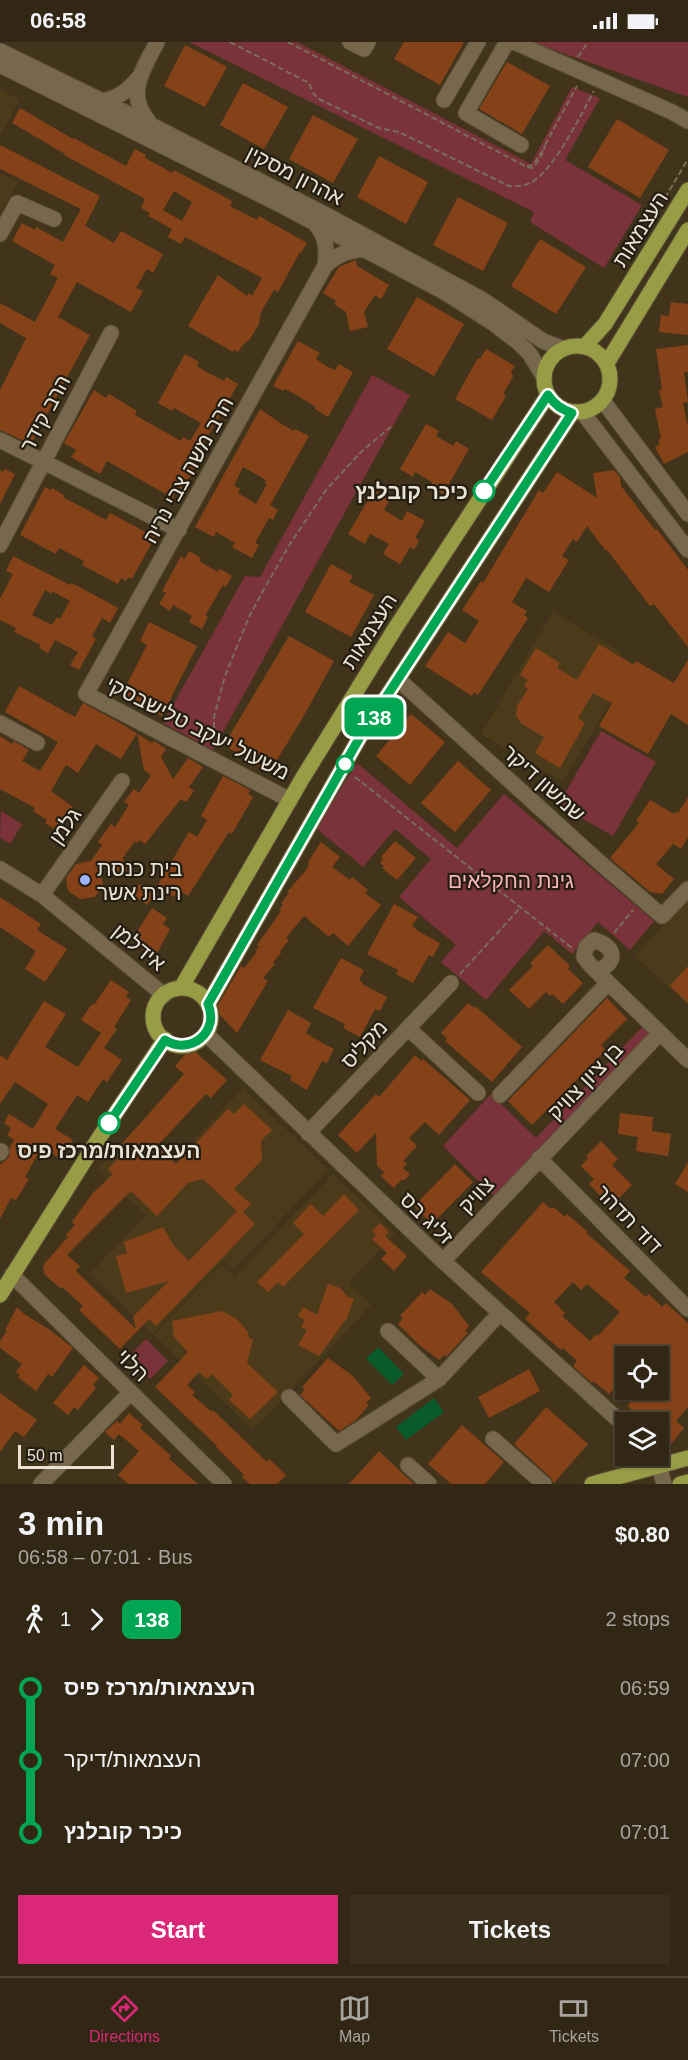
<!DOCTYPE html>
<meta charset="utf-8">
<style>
:root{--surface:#322714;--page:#3a2f1d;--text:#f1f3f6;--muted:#a8a5a0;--line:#4d4434;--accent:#db2777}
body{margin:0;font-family:Arial,Heebo,sans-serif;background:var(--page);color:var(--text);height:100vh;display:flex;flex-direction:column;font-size:22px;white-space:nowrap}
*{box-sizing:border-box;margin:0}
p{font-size:20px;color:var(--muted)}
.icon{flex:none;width:33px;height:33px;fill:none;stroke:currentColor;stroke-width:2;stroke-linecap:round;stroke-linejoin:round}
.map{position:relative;height:1442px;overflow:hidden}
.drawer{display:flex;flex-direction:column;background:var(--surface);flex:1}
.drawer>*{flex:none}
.badge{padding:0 12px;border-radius:9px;font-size:21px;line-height:39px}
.buttons{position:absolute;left:615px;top:1304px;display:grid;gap:12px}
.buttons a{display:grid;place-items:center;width:54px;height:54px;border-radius:0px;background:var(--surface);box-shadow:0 2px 4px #0004,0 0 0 2px var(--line);font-size:30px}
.scale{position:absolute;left:18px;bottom:15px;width:96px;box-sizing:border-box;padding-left:6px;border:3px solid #eae2d3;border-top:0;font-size:16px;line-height:21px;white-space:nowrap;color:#eae2d3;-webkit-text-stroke:4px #231d12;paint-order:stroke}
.map>.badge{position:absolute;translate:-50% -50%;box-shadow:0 0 0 3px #fff}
.legs{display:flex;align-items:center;gap:9px;height:66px;padding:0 18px;font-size:20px}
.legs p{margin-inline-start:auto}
.overview{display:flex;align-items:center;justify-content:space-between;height:102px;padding:0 18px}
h1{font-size:33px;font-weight:700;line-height:45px}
.action{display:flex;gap:12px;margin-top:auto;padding:12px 18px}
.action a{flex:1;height:69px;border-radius:0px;background:var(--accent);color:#fff;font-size:24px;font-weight:700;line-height:69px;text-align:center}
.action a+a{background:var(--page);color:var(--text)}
ul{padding:0 18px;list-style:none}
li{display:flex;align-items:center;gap:21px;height:72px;font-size:22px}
li i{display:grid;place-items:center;width:9px;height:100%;margin:0 8px;background:currentColor}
li i::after{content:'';width:15px;height:15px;margin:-8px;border:4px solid;border-radius:50%;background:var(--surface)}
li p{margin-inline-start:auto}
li:first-child i{background:linear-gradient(#0000 50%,currentColor 0)}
li:last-child i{background:linear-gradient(currentColor 50%,#0000 0)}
.status{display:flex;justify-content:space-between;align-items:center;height:42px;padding:0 30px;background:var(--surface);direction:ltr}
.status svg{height:16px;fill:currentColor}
.tab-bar{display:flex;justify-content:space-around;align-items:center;height:84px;border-top:2px solid var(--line);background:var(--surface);font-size:16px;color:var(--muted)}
.tab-bar a{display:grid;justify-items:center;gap:3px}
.tab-bar .selected{color:var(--accent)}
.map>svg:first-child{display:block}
.built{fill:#4c3b1a}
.green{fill:#7a323b}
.water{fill:#095b2c}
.building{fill:#854219;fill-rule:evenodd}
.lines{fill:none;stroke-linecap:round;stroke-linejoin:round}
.minor-casing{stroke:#5a4f38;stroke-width:17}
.major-casing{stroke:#5a4f38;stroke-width:17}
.path{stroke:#7a6e58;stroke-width:2;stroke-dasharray:6 3;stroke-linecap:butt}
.minor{stroke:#77684d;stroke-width:15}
.major{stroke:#979c45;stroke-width:15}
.line-1-casing{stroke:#fff;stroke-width:14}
.line-1{stroke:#00a651;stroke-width:9}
.stop-1-dot{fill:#fff;stroke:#00a651;stroke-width:3}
.poi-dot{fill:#9fb3fd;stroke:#231d12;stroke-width:2}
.labels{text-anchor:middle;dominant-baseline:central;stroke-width:4.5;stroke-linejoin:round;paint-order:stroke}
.street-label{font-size:21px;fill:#eae2d3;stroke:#231d12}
.stop-label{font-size:21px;font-weight:bold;fill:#eae2d3;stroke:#231d12;text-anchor:end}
.poi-label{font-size:21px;fill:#eae2d3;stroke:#231d12;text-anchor:start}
.park-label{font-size:21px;fill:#fab4b9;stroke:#231d12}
</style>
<div class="status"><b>06:58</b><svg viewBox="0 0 49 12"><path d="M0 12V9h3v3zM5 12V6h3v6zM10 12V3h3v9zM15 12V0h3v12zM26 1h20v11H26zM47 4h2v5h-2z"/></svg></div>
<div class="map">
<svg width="688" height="1442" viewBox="0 0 688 1442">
<rect width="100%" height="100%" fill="#42341a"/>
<path class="built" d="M0,47L20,58L0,94Z
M0,131L18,140L0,172Z
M553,570L622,611L615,622L628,630L563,740L481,692Z
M688,858V963L635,914Z
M243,1046L328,1128L234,1227L223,1218L153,1292L90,1232L146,1173L97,1127L139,1082L176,1117Z
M333,1132L395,1191L348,1241L371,1263L253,1388L154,1293L221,1222L235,1235Z"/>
<path class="green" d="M189,0H297L531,122L572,45L600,56L565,118L642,163L604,226L530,180L534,170Z
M531,0H688V55Z
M372,333L410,353L213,708L163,681L245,534L260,535Z
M601,689L656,720L613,794L558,763Z
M357,721L457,806L504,752L654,879L630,908L598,880L572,912L544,889L486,958L441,920L456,903L399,855L431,817L395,787L363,825L316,786Z
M1,769L22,782L10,802L0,796Z
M648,979L660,991L499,1159L443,1104L491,1052L536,1096Z
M146,1297L168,1319L150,1337L128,1315Z"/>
<path class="water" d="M378,1305L404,1332L392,1343L366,1317Z
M434,1356L444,1370L406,1398L396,1385Z"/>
<path class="building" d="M404,0H464L440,43L394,17Z
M185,3L227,25L205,65L164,44Z
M507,20L550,44L522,92L479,67Z
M243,41L288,65L264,107L220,83Z
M20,66L73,97L74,96L126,124L135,107L146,113L145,116L162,125L172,131L174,128L232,159L230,164L257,178L259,174L307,201L301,211L300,210L278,250L274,248L261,270L259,282L250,297L242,304L238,310L234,308L233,310L188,284L218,233L247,254L249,251L252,254L262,236L185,195L181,202L168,195L172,187L148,174L150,171L141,166L145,157L64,113L65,112L12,81ZM174,149L192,160L182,179L163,168Z
M313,73L358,97L333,141L289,117Z
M617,77L669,108L640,156L588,125Z
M0,103L100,154L85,184L114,201L121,189L163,212L153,231L147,227L136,246L143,249L131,270L77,240L58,275L90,293L31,402L0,388V348L26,296L0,281V261L35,280L58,236L50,232L55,223L12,199L22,181L35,188L36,185L63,200L81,167L0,127Z
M379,114L428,140L406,182L357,155Z
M458,155L508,181L483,229L433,203Z
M540,197L586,225L556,272L511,244Z
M356,218L357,224L389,243L381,257L375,253L364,270L368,285L350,289L346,270L334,262L336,259L323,251L339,225Z
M417,255L464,282L434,334L387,307Z
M671,260L688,262V293L659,290L661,273L669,274Z
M298,299L320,311L316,317L326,324L335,328L339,322L353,330L328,375L315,367L316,365L293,351L285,347L283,349L273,344Z
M688,303V330H684L688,360L683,361L688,385V410L664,422L655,405L660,402L658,398L661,396L655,367L663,365L659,348L662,347L656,307Z
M486,307L515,324L511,330L513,335L503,352L506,354L492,378L455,357L478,316L480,317Z
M185,312L199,320L197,324L205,329L224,339L226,335L238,342L195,416L199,418L181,450L177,447L173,456L107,419L100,432L71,415L76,408L64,401L94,348L106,356L109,352L137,369L135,373L181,399L183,395L190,399L201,381L174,366L172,369L158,361Z
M260,367L283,383L294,389L295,387L309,394L270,463L278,468L273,478L269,476L255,501L259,503L252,516L232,505L235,501L216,490L214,495L195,485ZM243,425L266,438L265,441L267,442L256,462L238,451L240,447L234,443Z
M426,382L439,389L436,394L453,404L456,399L469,407L443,452L430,444L432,440L415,430L413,435L400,427Z
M5,427L15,432L0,462V428L3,430Z
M614,428L620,435L621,444L655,488L657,487L688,528V605L654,562L650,564L607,508L606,509L587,484L577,500L573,497L562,514L569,518L549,550L526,536L512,560L527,569L524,573L528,576L478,653L474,650L472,654L425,624L448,590L465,601L479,579L462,568L481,539L483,541L539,448L543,451L557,430L597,456L593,431Z
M45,445L51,448L52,446L64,453L63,455L106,478L110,471L155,495L132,537L128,535L126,539L121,536L118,542L82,523L84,519L59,506L56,512L20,493Z
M374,448L390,457L384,468L402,479L407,469L425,479L415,496L419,498L417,503L414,508L410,505L400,522L383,512L389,502L370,492L365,502L348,492Z
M189,509L201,516L199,519L218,530L220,527L232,534L226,545L223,543L205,574L208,575L202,587L189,580L192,574L173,563L170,569L159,562L166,551L162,549L181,514L185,517Z
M13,514L70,543L72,541L118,566L110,581L102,576L92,594L96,597L79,628L70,623L78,610L55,598L48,611L39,606L41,603L14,590L16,586L0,578V557L13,532L6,529ZM45,548L51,552L52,549L70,559L60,577L57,575L52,583L32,573Z
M331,522L353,534L349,540L374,553L351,595L305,570Z
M149,580L197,604L162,674L121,654L147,603L140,599Z
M289,594L334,619L302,677L269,731L224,703Z
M599,602L634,623L636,619L674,641L688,618V683L671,672L648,712L599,684L612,661L593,651L578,676L585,681L560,726L535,711L544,695L522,682L516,674L517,664L528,647L524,644L528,638L520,633L536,606L560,621L557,626L577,638Z
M19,644L75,675L83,661L120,681L152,701L154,699L166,707L161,715L173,737L188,716L203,725L189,745L194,749L186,760L181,757L145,802L139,798L137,801L135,799L122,817L125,818L123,820L129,825L124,833L118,829L117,830L99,819L103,843L95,855L80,857L68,849L66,836L76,822L91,819L102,803L98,800L111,782L115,785L129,763L124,760L134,747L139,751L151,733L144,728L137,691L121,717L96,702L78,731L66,723L51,749L73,765L57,789L45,781L47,778L33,769L35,766L0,747V694L12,702L14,699L29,708L22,719L40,729L58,700L5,670Z
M411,672L445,700L410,743L376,714Z
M458,719L491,748L455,790L421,761Z
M223,734L250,748L248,752L253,755L232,792L229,790L188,854L179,848L174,855L157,844L189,790L197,795L207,778L201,774Z
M688,755V795L681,807L673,802L656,822L674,837L662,852L650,850L610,816L639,781L636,779L650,758L674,772L676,770L678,771Z
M395,799L416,816L397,838L382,826L384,824L380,821L383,817L381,815Z
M321,800L340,815L332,825L350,838L352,835L368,848L365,851L381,863L348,904L333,891L329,895L304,874L286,896L289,898L280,909L281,911L273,920L275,922L263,936L268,939L237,991L215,968L241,924L244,926L257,910L255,909L259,905L257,903L281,869L279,867L283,863L281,861L289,851L287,850L307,827L309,822L308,820Z
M139,842L154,853L147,863L132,853Z
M0,855L41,882L37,888L67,907L45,940L25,927L36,909L0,885Z
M394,862L418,875L412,884L417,887L416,888L440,901L433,915L429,913L413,941L396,932L398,928L367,912Z
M152,866L167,876L163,882L170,887L155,915L136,902L142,893L137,890Z
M548,903L570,924L568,927L583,941L563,962L552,952L550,954L546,950L529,967L509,948L533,924L530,921Z
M341,916L364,928L359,938L363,941L362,942L387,955L380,969L375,967L360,995L343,986L345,982L313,966Z
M688,924V961L670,944Z
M111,938L129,950L126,955L131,958L114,985L117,987L104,1006L122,1018L107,1040L103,1037L88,1060L77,1053L55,1087L73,1098L66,1110L64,1109L59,1116L53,1112L51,1114L40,1108L25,1135L29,1137L16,1158L11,1156L0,1177V1123L9,1115L10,1105L14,1098L7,1093L11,1086L4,1081L9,1072L33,1087L48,1062L15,1040L0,1062V1013L7,1018L44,959L66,972L45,1005L78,1025L101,991L81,978L92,962L94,963Z
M607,956L627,977L601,1003L606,1008L532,1083L508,1059Z
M468,961L474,966L475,964L522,1005L492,1040L445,999L447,996L441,991Z
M288,968L311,981L306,991L310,993V994L334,1007L327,1021L322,1019L307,1048L290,1038L292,1034L260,1018Z
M191,1006L227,1038L211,1056L206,1052L157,1104L176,1122L228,1067L234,1072L244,1062L272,1088L261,1099L262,1118L234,1147L251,1162L243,1170L255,1182L156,1284L149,1277L120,1307L79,1268L83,1264L62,1245L60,1246L45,1233L43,1226L44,1222L68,1195L66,1193L75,1183L72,1180L92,1152L113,1132L108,1127L126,1108L121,1103L184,1032L175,1024ZM203,1137L237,1169L189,1219L174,1204L163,1185L124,1200L127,1211L116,1214L126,1251L169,1239L133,1275L136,1287L76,1229L80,1224L67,1213L131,1149L157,1174L188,1141Z
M415,1013L421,1019L423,1017L470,1058L439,1093L425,1080L409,1096L417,1104L403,1119L407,1122L403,1126L410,1132L405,1138H401L394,1146L381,1134L384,1130L377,1124L376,1091L357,1111L338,1093L376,1052L379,1055Z
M620,1071L653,1075L652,1089L671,1092L668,1114L636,1109L638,1095L618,1092Z
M601,1099L618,1117L612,1123L632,1143L616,1159L611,1154L605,1159L589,1142L594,1137L581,1124L588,1116L586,1114Z
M688,1120V1150L675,1142Z
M455,1122L473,1140L432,1182L414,1164Z
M344,1152L359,1168L283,1245L278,1240L268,1250L257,1240L304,1192L293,1181L311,1162L323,1174Z
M543,1160L551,1167L553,1165L565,1175L567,1172L588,1190L586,1191L630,1229L624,1236L646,1255L649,1252L662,1265L666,1261L688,1281V1365L676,1379L684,1386L671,1402L658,1391V1380H637L629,1373L633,1369L628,1364L630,1361L613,1348L609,1352L593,1339L592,1341L573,1324L577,1319L563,1306L561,1308L525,1277L530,1271L481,1230ZM573,1240L581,1248L587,1242L620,1270L598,1294L596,1292L590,1299L562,1274L565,1271L554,1260ZM626,1314H658V1347H626Z
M380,1181L389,1190L385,1194L407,1214L394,1229L381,1217L387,1211L372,1197L376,1193L372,1189Z
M328,1242L340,1246L348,1255L354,1257L347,1276L319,1314L298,1303L307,1288L301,1285L305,1278L298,1274L303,1265L317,1273Z
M430,1247L452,1262L469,1284L465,1289L468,1291L446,1315L444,1313L439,1318L417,1301L398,1282L403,1276L400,1274L422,1250L425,1253Z
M17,1265L24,1272L50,1288L73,1306L52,1335L48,1332L36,1349L18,1335L20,1333L16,1330L22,1322L0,1306V1299L7,1289L5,1288Z
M222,1269L237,1277L248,1290L249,1296L253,1297L247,1321L278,1350L250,1377L229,1358L233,1353L212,1332L207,1337L199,1330L187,1343L195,1350L192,1353L212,1370L213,1368L267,1420L269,1417L286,1433L277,1442H250L242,1435L244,1433L216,1405L217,1404L155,1345L188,1310L174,1295L172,1279Z
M328,1316L353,1334L371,1356L366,1361L369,1363L356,1378L339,1389L300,1353L305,1348L302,1345Z
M84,1323L99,1336L93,1343L96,1346L78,1368L74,1365L68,1373L53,1361Z
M529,1327L540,1349L489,1376L478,1355Z
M0,1351L37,1378L24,1395L15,1389L0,1410Z
M546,1365L588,1402L554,1441L550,1435L514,1402Z
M129,1371L143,1383L140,1386L171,1414L169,1417L198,1442H128L118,1433L139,1409L119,1392L114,1398L105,1390L117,1379L120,1382Z
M462,1383L504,1420L485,1442H451L428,1422Z
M379,1409L401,1430L414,1442H349Z"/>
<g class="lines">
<g class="minor-casing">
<path id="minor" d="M350,0L364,7L368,0
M507,0L466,71L521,103
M514,0L672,70L688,79
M0,9L151,83L332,176L483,258L543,299L564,307
M0,23L281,163L446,251L493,281L519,301L529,311L544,335
M444,58L478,0
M103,59C120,55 129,48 140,34
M149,80C125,52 143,28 157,0
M316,183C327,196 327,208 325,224
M0,192L17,161L54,177
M603,359L688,472
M583,371L688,508
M0,398L179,488
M0,503L111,291
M399,638L597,818L662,874L688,847
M0,681L37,701
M290,758L86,652L325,224C337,212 348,209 365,207
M0,827L42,853L164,953
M42,853L122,739
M597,929C619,920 615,904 594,898L586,905L584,915L591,924L688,1018
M408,986L478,1051
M206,992L443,1219L626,1385
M500,1053L608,941
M308,1091L451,941
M0,1111L1,1109
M539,1116L688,1267
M443,1219L660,991
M12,1233L224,1442
M388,1289L439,1337
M289,1355L336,1402L439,1337L500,1271
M493,1397L544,1442
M651,1413L659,1424L664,1442
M408,1423L429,1442
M41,1442L131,1350"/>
</g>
<g class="major-casing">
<path id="major" d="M544 337a33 33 0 1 1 66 0a33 33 0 1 1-66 0Z
M584,305L605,282L688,148
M607,321L688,188
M181,946L302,737L396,585L548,353
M153 975a29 29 0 1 1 58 0a29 29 0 1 1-58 0Z
M208,962L360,695L572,371
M0,1253L97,1099L165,997
M592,1442L688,1416
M680,1442L688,1440"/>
</g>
<path class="path" d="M230,0L309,41L313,51L319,57L379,86L399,90L509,144C518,145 527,144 535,138C557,122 580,74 594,49
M288,0L527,125L532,126C539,120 542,113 545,104
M578,15L588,0
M545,103L577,44
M527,125L534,122L543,108
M665,156L688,117
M214,704V675L225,634L249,575L264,547L290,502L326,448L362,409L393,383
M355,735L572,906
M614,891L633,868
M460,932L521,865"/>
<use href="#minor" class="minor"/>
<use href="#major" class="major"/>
</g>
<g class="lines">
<g class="line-1-casing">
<path id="line-1" d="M109,1081L165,998C190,1014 220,990 208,962L360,695L572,371C561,367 555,363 548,353L484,449"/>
</g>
<use href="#line-1" class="line-1"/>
</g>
<g class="stop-1-dot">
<circle cx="484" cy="449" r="10"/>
<circle cx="345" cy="722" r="8"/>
<circle cx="109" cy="1081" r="10"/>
</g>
<circle class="poi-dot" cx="85" cy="838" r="6"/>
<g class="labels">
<g class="street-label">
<text transform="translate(295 133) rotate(27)">אהרון מסקין</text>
<text transform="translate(640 187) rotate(-58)">העצמאות</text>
<text transform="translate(45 371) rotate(-62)">הרב קידר</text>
<text transform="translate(188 428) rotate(-61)">הרב משה צבי נריה</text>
<text transform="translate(369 589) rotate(-58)">העצמאות</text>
<text transform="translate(198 686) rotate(27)">משעול יעקב טלישבסקי</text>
<text transform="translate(544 741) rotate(42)">שמשון דיקר</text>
<text transform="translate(65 784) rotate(-55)">גלמן</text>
<text transform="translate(139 905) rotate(39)">אידלמן</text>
<text transform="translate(364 1002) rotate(-47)">מקליס</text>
<text transform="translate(585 1039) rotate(-46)">בן ציון צוויק</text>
<text transform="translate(476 1153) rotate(-47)">צוויק</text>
<text transform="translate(427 1176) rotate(44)">זליג בס</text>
<text transform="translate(629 1177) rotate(46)">דוד תדהר</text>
<text transform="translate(133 1323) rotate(45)">הלוי</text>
</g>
<g class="stop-label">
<text x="468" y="449">כיכר קובלנץ</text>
<text x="109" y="1108" text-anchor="middle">העצמאות/מרכז פיס</text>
</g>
<g class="poi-label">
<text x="97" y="826">בית כנסת<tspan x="97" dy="24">רינת אשר</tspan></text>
</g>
<g class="park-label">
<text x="511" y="838">גינת החקלאים</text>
</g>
</g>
</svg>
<div class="buttons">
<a><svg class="icon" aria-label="locate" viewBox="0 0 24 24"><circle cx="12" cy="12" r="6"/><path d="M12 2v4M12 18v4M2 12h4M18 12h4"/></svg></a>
<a><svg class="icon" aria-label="layers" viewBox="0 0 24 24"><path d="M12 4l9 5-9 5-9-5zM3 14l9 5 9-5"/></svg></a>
</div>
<div class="scale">50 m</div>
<b class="badge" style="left:374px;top:675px;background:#00a651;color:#fff">138</b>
</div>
<section class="drawer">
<div class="overview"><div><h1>3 min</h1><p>06:58 – 07:01 · Bus</p></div><b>$0.80</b></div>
<div class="legs"><svg class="icon" aria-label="walk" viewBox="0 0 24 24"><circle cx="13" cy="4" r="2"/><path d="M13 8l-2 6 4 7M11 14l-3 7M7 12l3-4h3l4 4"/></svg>1<svg class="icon" aria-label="forward" viewBox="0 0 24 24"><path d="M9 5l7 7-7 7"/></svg><b class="badge" style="background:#00a651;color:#fff">138</b><p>2 stops</p></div>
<ul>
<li><i style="color:#00a651"></i><b>העצמאות/מרכז פיס</b><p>06:59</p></li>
<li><i style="color:#00a651"></i><span>העצמאות/דיקר</span><p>07:00</p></li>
<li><i style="color:#00a651"></i><b>כיכר קובלנץ</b><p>07:01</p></li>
</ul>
<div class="action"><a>Start</a><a>Tickets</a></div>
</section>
<nav class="tab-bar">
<a class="selected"><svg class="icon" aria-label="directions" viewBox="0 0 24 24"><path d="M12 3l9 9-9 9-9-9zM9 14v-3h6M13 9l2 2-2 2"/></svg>Directions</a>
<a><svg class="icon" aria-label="map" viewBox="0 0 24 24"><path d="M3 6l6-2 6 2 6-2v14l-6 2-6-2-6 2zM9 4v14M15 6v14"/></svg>Map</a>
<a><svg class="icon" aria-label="tickets" viewBox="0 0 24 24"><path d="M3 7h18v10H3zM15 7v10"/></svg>Tickets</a>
</nav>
